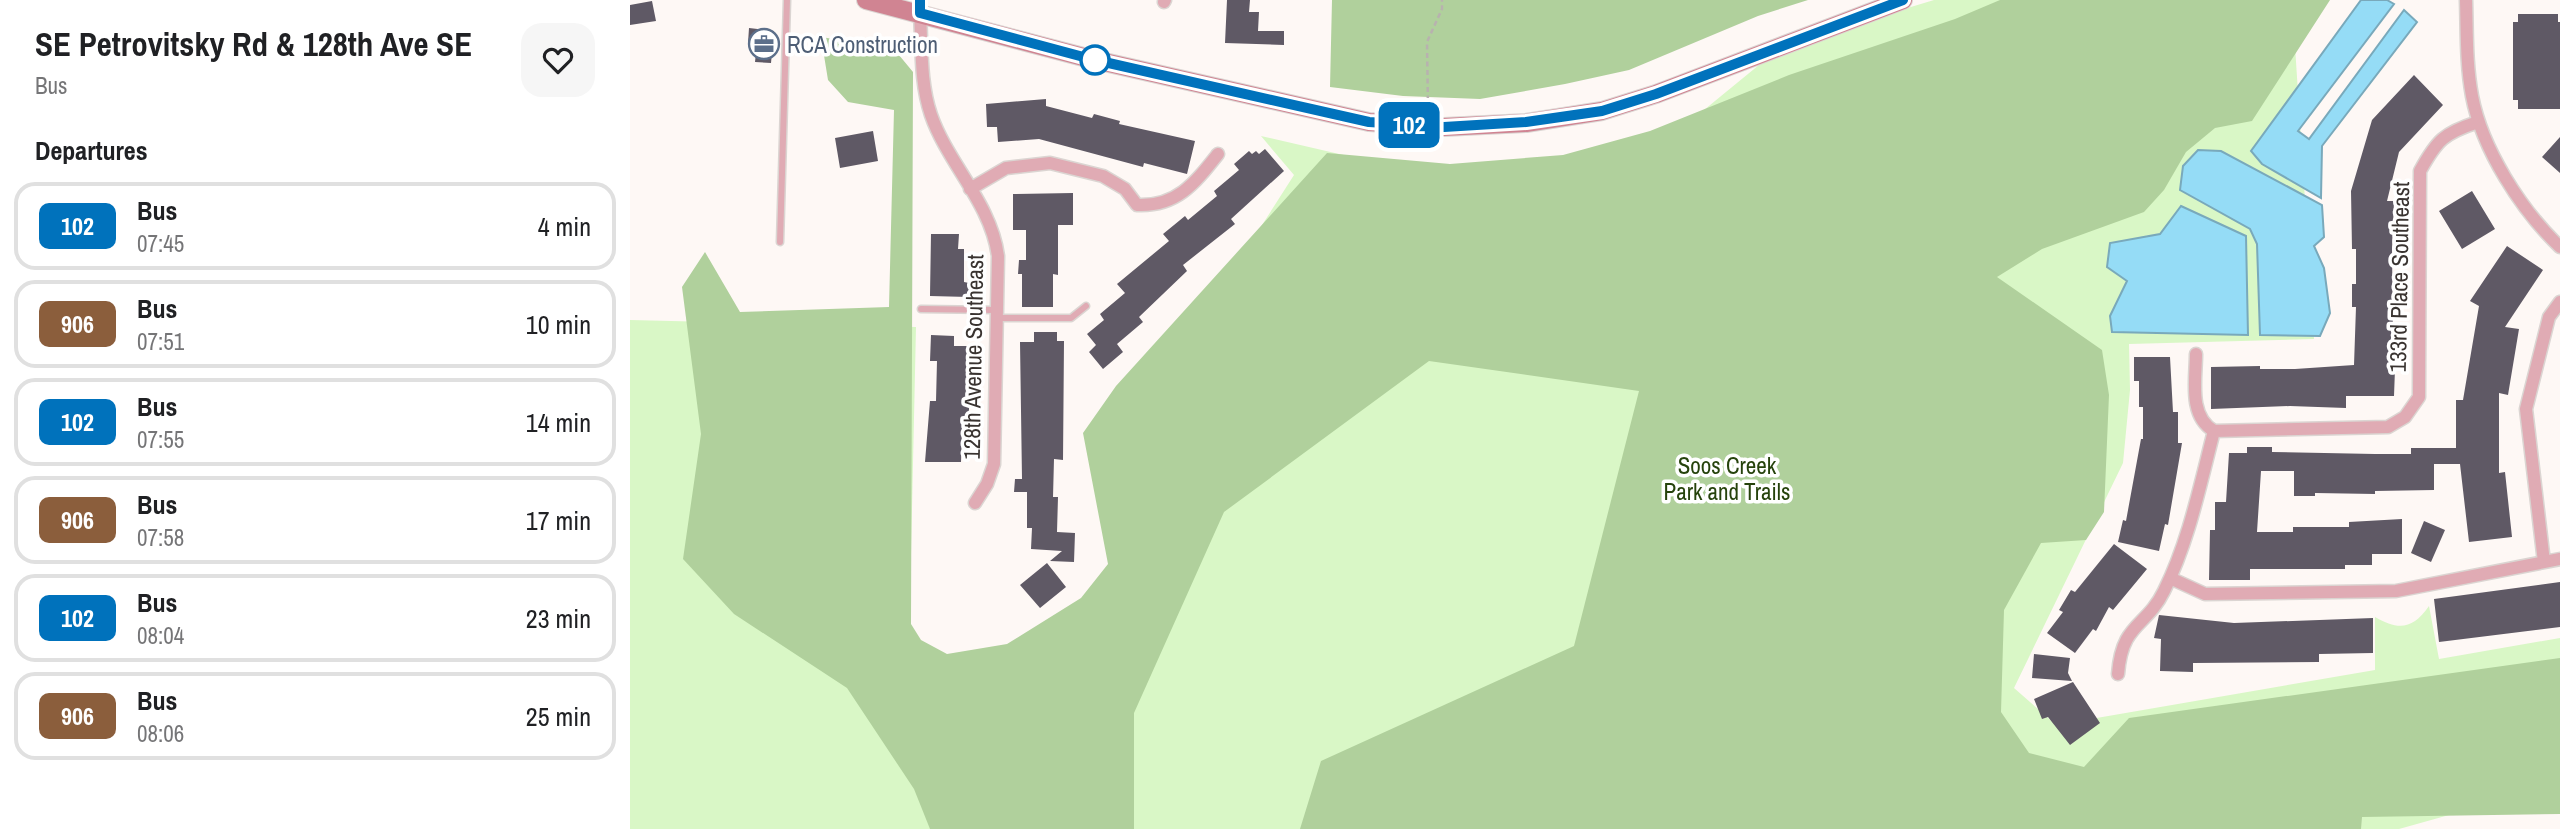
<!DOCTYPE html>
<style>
:root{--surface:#fff;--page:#f6f6f6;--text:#202124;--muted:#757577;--line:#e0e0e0}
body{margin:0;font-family:"Archivo Narrow",sans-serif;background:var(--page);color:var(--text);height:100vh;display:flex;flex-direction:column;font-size:26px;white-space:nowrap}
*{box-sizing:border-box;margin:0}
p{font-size:23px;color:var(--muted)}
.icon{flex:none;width:38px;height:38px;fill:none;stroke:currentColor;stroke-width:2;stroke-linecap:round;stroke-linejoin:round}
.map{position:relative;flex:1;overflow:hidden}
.side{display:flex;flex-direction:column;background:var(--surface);width:630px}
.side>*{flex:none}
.badge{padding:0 14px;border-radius:10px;font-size:24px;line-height:46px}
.map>.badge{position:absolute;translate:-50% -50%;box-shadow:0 0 0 4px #fff}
h2{padding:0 35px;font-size:26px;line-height:63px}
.round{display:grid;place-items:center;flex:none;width:74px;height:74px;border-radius:21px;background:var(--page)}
.summary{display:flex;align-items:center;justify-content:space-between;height:119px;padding:0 35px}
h1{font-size:33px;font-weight:700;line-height:52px}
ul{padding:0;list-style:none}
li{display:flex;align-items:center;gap:21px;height:88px;margin:0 14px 10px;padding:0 21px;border:4px solid var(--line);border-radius:21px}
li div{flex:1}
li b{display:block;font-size:26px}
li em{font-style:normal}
li .badge{min-width:77px;font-weight:700;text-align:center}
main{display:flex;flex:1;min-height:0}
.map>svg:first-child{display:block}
.green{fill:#d9f7c6}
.forest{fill:#b0d09c}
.water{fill:#95dcf6;stroke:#79a9bb;stroke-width:2}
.building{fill:#5f5965}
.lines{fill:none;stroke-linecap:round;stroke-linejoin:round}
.service-casing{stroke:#dbd5d2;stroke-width:9}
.minor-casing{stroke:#dbd5d2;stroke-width:15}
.secondary-casing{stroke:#dbd5d2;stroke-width:20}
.path{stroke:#b8b2af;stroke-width:2.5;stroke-dasharray:5 3.5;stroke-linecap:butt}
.service{stroke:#e0abb4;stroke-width:6}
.minor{stroke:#e0abb4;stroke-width:12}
.secondary{stroke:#d08492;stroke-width:18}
.line-casing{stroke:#fff;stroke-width:16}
.line{stroke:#0072bc;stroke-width:10}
.stop-dot{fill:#fff;stroke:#0072bc;stroke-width:3.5}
.labels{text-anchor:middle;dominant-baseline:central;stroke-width:7;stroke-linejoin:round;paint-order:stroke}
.service-label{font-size:23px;fill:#4e5e75;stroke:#fff;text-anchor:start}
.street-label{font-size:23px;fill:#393330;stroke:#fff}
.park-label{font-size:23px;fill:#26430c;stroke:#fff}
</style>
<main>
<section class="side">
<div class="summary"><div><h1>SE Petrovitsky Rd &amp; 128th Ave SE</h1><p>Bus</p></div><a class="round"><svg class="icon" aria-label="heart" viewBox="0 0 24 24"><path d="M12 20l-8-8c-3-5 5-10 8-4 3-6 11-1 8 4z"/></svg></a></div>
<h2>Departures</h2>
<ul>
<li><span class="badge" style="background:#0072bc;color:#fff">102</span><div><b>Bus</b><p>07:45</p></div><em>4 min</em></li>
<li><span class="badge" style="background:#8b5e3c;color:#fff">906</span><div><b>Bus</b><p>07:51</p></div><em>10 min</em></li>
<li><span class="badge" style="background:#0072bc;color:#fff">102</span><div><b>Bus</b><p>07:55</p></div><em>14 min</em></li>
<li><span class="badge" style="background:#8b5e3c;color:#fff">906</span><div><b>Bus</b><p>07:58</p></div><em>17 min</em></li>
<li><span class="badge" style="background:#0072bc;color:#fff">102</span><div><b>Bus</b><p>08:04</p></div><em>23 min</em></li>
<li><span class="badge" style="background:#8b5e3c;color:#fff">906</span><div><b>Bus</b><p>08:06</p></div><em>25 min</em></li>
</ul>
</section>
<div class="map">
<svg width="1930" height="829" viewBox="0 0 1930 829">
<rect width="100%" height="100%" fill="#fef8f5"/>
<path class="green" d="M1304,0H1662L1684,339L1499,344L1500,390L1493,463L1384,688L1426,725L1745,670V617C1769,631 1783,629 1799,606L1809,659L1930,638V784L1769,829H0V320L286,327L279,645L309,668L452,641L625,236L664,175L631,136L761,166L796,169L948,160L1063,119L1152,46Z"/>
<path class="forest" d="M702,0H1178L1128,16L999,70L935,84L850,99L773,96L700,87Z
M1370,0H1700L1622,121L1585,128L1556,152L1534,190L1514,212L1412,249L1367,277L1472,350L1479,395L1474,512L1456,540L1411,543L1374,610L1371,712L1399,753L1454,767L1499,718L1930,658V814L1732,817L1731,829H670L691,761L944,646L1009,391L799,361L594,512L504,713V829H300L284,789L217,688L104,614L53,559L71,434L52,287L75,252L110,312L259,307L264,110L218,102L198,80L191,37L264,49L283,72L281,624L291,640L317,654L377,644L451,598L478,564L453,433L486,386L697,153L820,164L933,155L1020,131L1159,75L1325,19Z"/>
<path class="water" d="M1731,0H1757L1764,4L1668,131L1679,139L1774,10L1787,22L1692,146L1691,198L1632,164L1621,151Z
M1568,150L1591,151L1692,205L1694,237L1684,246L1694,268L1700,313L1690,336L1630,335L1627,244L1620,229L1550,190L1553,166Z
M1551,206L1616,236L1618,335L1482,332L1480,316L1497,281L1477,267L1480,243L1530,234Z"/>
<path class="building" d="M597,0H620L619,12H629L628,31H654V45L595,43Z
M22,1L26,21L0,25V5Z
M1888,14H1928V22H1930V109H1888V100H1883V22H1888Z
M119,28L144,31L141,63L125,62L127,44L118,43Z
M1784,75L1813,105L1769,152L1757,201H1764L1762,249L1763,342H1766L1764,396H1716V408L1660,406L1581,409V367L1630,366V369H1665L1724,365L1726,307H1722V284H1726V249H1722L1721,191L1742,120Z
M416,99V106L462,118L464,114L490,121L489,124L565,141L557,174L514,163L513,167L409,139L368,142L367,127H357L356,104Z
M243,131L248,161L210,168L205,138Z
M1930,137V173L1912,157Z
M635,149L654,171L601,219L605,224L553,265L557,271L509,317L513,322L487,344L493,352L473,369L459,352L466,345L457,334L474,320L470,314L495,293L487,284L539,241L533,234L555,216L558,220L587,196L584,191L609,170L604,164L619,151L622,154L626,151L629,154Z
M1842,191L1865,229L1832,249L1809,211Z
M443,193V225H428V275L423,274V307H392V274H388L389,260H396V230H383V194Z
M301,234H329L328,249H334V282L339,283V297L300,296Z
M1877,246L1913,270L1875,327L1889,329L1878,395L1869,393V473L1875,472L1882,537L1839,542L1830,464H1804V490L1745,491V494L1685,493V496H1664V471H1631L1627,532H1663V527H1719V522L1772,519V554H1742V565H1715V569H1620V580H1579L1580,530H1585V502H1596L1599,453H1617V447H1642V452L1745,454H1781V448H1826V400H1833L1849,306L1840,301Z
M404,332H427V341H434L433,460L424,459L423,497H428L427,532L445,533L444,562L420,561L432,551L401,549L402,528H397V492H384L385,479H392L390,342H404Z
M301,335L324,336V346H337V382H341V396H339V429H332L331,462H295L300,401H306L307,361H300Z
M1504,357H1540L1543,412H1548V443H1552L1538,525L1535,524L1529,551L1488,542L1493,520L1496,521L1511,439H1513V407H1509V381H1504Z
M1794,521L1815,530L1801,562L1781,553Z
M1484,544L1517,569L1483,610L1479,607L1466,631L1463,629L1445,653L1417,633L1433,612L1429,610L1441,590L1445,592Z
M417,563L436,587L410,608L390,585Z
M1930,582V627L1809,642L1804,599Z
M1529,615L1604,623L1743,618V653L1689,654V662L1563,663V672L1530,671L1531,639L1524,638Z
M1404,654L1440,658L1438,673L1442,681L1402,678Z
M1443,682L1470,723L1440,745L1418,717L1412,719L1404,699Z"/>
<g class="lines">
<g class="service-casing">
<path id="service" d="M150,242L157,0
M291,309L367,310
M367,318H441L456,306"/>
</g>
<g class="minor-casing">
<path id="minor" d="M1836,0C1837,32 1836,64 1842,96C1852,149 1891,210 1930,247
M534,2L535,0
M290,14C292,47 290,83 301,115C318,164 361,203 368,256L364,464L357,484L345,503
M340,189L376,168L420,163L473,176L495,189L507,205C547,207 565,183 588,154
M1566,354C1566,379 1558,416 1584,431
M1584,431L1758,427L1775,417L1789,397L1790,171C1807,140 1814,133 1848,122
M1914,562L1896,409L1919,317L1930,302
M1540,578L1575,594L1766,591L1930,559
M1488,674C1492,622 1516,628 1534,591C1559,541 1570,485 1584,431"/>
</g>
<g class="secondary-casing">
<path id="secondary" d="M236,0L461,59L739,122L814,127L896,123L972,111L1026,94L1273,0"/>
</g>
<path class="path" d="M798,109L797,42L812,9V0"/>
<use href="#service" class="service"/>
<use href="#minor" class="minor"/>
<use href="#secondary" class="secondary"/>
</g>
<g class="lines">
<g class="line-casing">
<path id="line" d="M290,0V13L461,59L739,122L814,127L896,122L972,111L1026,94L1273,0"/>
</g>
<use href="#line" class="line"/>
</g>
<defs>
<g id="office-ring" transform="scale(1.575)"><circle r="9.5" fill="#fff" stroke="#5c6f8a" stroke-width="1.5"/><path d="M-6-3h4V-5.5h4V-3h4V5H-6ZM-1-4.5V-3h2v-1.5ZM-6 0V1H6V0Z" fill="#5c6f8a"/></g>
</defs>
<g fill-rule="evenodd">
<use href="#office-ring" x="134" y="44"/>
</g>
<circle class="stop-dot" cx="465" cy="60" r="14"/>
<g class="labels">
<g class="service-label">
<text x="157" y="44">RCA Construction</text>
</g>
<g class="street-label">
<text transform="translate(1769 277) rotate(-89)">133rd Place Southeast</text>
<text transform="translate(343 357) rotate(-89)">128th Avenue Southeast</text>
</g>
<g class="park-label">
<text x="1097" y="465">Soos Creek<tspan x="1097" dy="26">Park and Trails</tspan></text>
</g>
</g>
</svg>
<b class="badge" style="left:779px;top:125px;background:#0072bc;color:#fff">102</b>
</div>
</main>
